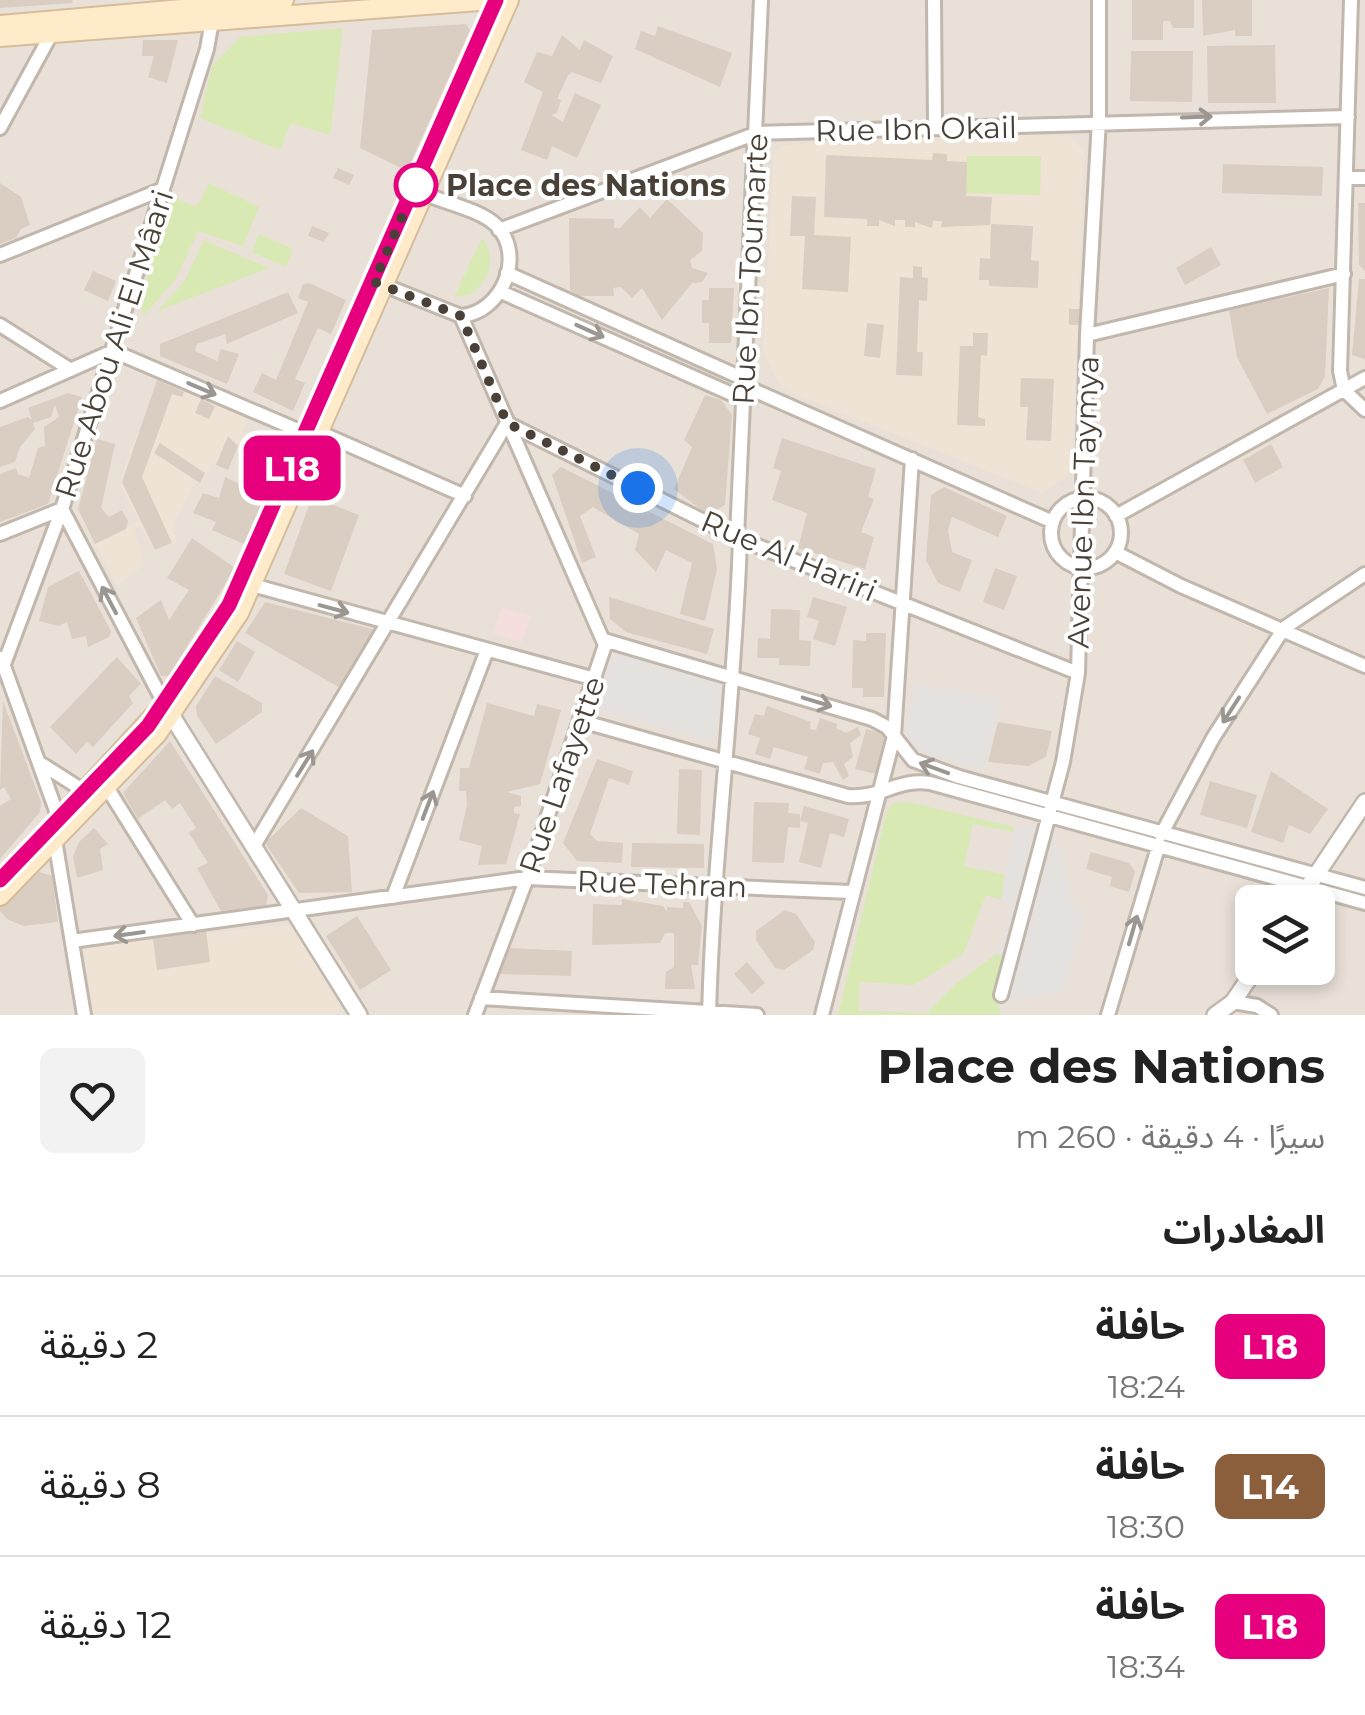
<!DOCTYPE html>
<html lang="ar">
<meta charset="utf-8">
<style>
:root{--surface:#fff;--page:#f2f2f2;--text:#222;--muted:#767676;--line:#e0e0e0}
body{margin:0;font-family:Montserrat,"Noto Sans Arabic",sans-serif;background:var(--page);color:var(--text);direction:rtl;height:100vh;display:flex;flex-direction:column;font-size:38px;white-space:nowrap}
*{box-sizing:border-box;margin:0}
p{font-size:32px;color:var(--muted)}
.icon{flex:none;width:55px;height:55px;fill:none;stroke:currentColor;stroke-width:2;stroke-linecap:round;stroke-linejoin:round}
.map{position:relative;height:1015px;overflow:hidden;direction:ltr}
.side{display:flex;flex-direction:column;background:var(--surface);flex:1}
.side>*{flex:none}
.badge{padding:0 20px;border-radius:15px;font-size:35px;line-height:65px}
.tools{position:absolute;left:1235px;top:885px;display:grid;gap:20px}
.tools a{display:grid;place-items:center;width:100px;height:100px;border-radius:15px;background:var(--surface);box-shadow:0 5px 15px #0003;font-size:50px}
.you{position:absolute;width:50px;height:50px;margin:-25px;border:8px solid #fff;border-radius:50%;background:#1a73e8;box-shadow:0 0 0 15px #1a73e833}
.map>.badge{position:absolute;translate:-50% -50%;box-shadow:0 0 0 5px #fff}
h2{padding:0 40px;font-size:38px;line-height:90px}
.round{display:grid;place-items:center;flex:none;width:105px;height:105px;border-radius:15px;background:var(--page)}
.summary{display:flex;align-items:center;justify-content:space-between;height:170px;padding:0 40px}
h1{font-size:48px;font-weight:700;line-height:75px}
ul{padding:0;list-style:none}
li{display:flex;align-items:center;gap:30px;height:140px;padding:0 40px;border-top:2px solid var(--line)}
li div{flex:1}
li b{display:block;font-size:38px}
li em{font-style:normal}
li .badge{min-width:110px;font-weight:700;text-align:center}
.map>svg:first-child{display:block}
.residential{fill:#e9e1d8;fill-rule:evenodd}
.education{fill:#eee3d4}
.medical{fill:#f5dede}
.green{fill:#d8e9b3}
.parking{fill:#e4e1de}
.building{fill:#dacdc2}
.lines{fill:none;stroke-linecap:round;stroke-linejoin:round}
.minor-casing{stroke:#c1b7ac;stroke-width:18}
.tertiary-casing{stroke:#c1b7ac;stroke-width:20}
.secondary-casing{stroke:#d5bd9a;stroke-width:22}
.minor{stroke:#fff;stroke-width:12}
.tertiary{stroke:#fff;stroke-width:15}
.secondary{stroke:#ffebca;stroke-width:18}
.oneway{stroke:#9b9692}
.line-casing{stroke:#fff;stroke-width:22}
.line{stroke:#e6007e;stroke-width:15}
.walk{stroke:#494038;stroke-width:10;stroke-dasharray:0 18}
.stop-dot{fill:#fff;stroke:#e6007e;stroke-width:5}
.labels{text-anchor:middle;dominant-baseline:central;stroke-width:8;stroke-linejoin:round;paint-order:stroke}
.street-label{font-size:30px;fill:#494038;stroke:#fff}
.stop-label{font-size:30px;font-weight:bold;fill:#494038;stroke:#fff;text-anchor:start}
</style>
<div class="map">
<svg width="1365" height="1015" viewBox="0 0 1365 1015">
<rect width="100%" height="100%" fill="#f5f0ea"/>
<path class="residential" d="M0,0H1365V1015H0ZM1252,902H1318V968H1252Z"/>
<path class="education" d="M913,134L1070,136L1084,151L1072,473L1042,493L782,389L763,353L774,154L782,146Z
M184,392L248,419L228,470L213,463L200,483L195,482L174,525L176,543L154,551L141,526L134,529L144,566L117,585L95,544L139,521L119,483L137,433L155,441L172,394L182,397Z
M293,924L342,1010L332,1015H92L83,947Z"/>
<path class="medical" d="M502,607L531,616L522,643L493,633Z"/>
<path class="green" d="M343,28L330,135L291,123L280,150L200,118L212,66L240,37Z
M967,156H1041L1040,195L966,193Z
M209,183L259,207L243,246L198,231L176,279L143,316L140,298L172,197L197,207Z
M259,234L293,249L286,267L252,252Z
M482,238C498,258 489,282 469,295L454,297Z
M204,240L269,268L157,311L184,282Z
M908,802L1014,827V832L973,824L964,866L1005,875L1001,900L986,895L963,954L914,985L860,982L858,1011L927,1013L958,982L996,954L1007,957L997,992L1000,1015H838L886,814L893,803Z"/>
<path class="parking" d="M620,655L719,683L726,691L716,735L707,741L602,711L597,702L610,660Z
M916,683L1001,699L984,770L917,752L903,733Z
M1025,826L1055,832L1075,908L1086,911L1063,991L997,1004L1007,957L996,954L1013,905L1001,900L1005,875L1014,832Z"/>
<path class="building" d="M0,0H72L73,3L0,8Z
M1132,0H1194V28H1173L1170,21H1163V40H1132Z
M1202,0H1252V36H1235V30L1203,36Z
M466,24L470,30L407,171L360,148L372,30Z
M658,26L732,53L720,87L635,49L641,31L655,36Z
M562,35L580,50L584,40L613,56L601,83L572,72L568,75L557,99L561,100L557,113L551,115L563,122L575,93L601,105L577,158L552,146L547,160L521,150L543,92L524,82L537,52L552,56Z
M143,40H178L167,83L148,77L154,56H142Z
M1275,45L1276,103H1208L1207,46Z
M1131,51H1193L1192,102L1130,101Z
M933,153L947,154V161L967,162L966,196L992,197L990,225L941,227L942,221H933L932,228L915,222V227H905V220H895V226L879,220V226H867V219L824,217L826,155L932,160Z
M1223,164L1323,167L1322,196L1222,193Z
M338,168L354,175L349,185L333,178Z
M0,183L21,197L30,225L21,229L16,238L0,244Z
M792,196L816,197L814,235L851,237L848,292L802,289L805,236H790Z
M667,199L703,233L702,251L690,260L692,268L708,273L702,282L692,283L662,320L642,288L632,298L621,287L613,288L614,296H578L570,290L569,218L614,219V228H620L640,207L650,218Z
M1358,203H1365V271L1359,265Z
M991,224L1033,226L1031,260L1039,261L1038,288L989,286V280H979L980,258L990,259Z
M312,226L329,233L324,242L308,236Z
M1211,247L1221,265L1185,285L1176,268Z
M913,266L922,267V277L928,278L927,301L919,300L917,352H923L922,376L896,375L900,277L913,278Z
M93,271L116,281L108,301L84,290Z
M1359,279H1365V359L1352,355Z
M309,283L346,300L331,334L318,328L295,379L305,383L293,411L253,392L262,373L276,380L308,302L298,298L303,284Z
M709,288H734L731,343H709V323H702V300H709Z
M1329,288L1325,376L1318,389L1267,414L1237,357L1229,310Z
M288,292L298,313L227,344L225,334L197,344L195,351L217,361L221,349L239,354L227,384L160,356V344Z
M1069,309H1081V325H1069Z
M867,323L884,325L880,358L864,356Z
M973,333H988L987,356L981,355L978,417L985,419V426L957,425L960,346H973Z
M1021,378L1054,379L1051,441L1026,440L1028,407H1020Z
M157,380L184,392L182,397L172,394L142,477L172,543L155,550L122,482Z
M68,393L82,397L48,504L0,522V474L16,468L18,474L29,478L38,448L45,446L44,427L59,417L55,405L51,417L33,423L35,429L20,447L15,462L0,467V427L28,417L32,420L28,408Z
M705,395L721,400L732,415L725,505L708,515L674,489L692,447L684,440Z
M201,399L215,406L209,419L195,413Z
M228,436L238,446L228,470L216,465Z
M782,438L876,469L868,497L874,499L861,532L874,537L865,569L798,548L807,513L772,500L781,471L773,468Z
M97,439L115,444L101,508L109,517L122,510L128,521L126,529L95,544L78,509Z
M160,443L205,473L200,483L154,453Z
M1271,444L1283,467L1255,483L1243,460Z
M260,447L273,453L268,465L255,460Z
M561,467L713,544L717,569L705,621L680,614L692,563L666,550L656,572L635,550L639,534L593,507L580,516L596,557L582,563L552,475Z
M225,477L265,496L244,544L212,530L216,522L193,513L203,493L219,498Z
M944,487L1007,516L998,537L952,517L948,530L952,552L972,560L960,592L938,583L926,560L931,495Z
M312,497L359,515L331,591L284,574Z
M192,538L235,568L169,676H161L136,618L161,600L169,620L189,590L167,578Z
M995,568L1017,576L1004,610L983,602Z
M79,571L111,631L109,637L88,647L86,636L72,639L67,622L58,626L39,621L48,587Z
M609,597L714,629L707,654L626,632L610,619Z
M813,597L847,607L835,646L813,639L819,621L807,617Z
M265,602L376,630L340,688L245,633Z
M771,609L800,610L799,640L811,641L810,666L779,665V658H757L758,638L770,639Z
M866,633H886L884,697H863V688H852L853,640L866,641Z
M237,641L255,652L238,682L219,670Z
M117,657L141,684L129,696L133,703L93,747L87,742L76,754L50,727Z
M215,676L262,703V712L216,744L197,716L196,706Z
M3,701L41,802L40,812L0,859V806L11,799L4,787L0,790Z
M487,703L534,716L537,704L561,710L540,784L507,792L521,796V806L514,807V813L520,814L506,864L478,865L482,846L459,840L467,805L466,791H459L460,768H469Z
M767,706L811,722L810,729L816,730L820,718L837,724L836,728L846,733L858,727L861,735L850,743L853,757L844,764L849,776L843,780L833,762L823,763L820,774L804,769L808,757L774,747L770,759L755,754L760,738L748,734L755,714L764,716Z
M998,722L1052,731L1046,757L1028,766L988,762Z
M866,729L887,735L876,774L855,769Z
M170,741L268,895L266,906L221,911L197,868L208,863L189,833L196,828L180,803L172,809L165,800L138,819L123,793Z
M597,759L633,771L629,785L609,778L590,834L597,841L623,843L622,863L577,861L563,843Z
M679,769L702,770L700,835L677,834Z
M1271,771L1328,809L1310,834L1289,825L1283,843L1251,832Z
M1210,781L1257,795L1247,828L1200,815Z
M754,802L789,803L788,813L800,814V828L788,827L784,863L752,862Z
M804,806L849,819L844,837L830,833L821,868L799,862L808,823L800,821Z
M301,808L348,836L352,892L299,893L265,843Z
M94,828L108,844L100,849L103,870L77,878L73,856L79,842Z
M632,843L704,844V868L631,867Z
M1091,852L1129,863L1135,872L1129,892L1110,886L1112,877L1086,869Z
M34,870L52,876L58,922L23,926L7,919L0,911V902Z
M622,899L663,906L667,912V907L683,908V902H689L702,926L698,965H691L695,989H665L666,972L674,967V933H665L660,943L592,945L593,904L622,905Z
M785,910L796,914L815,942L813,950L784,970L775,968L756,940V931Z
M357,916L391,970L360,990L326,936Z
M206,931L210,962L157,970L153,939Z
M510,948L572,951L571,976L500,974Z
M747,962L765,983L752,994L734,974Z"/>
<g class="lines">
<g class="minor-casing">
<path id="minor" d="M934,0L935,128
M1351,0L1340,371L1344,390L1365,410
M0,128L54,29
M1348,178H1365
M499,230L757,133L1348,117
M0,255L163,189
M507,273L744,379
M376,282L461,316C501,313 526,257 497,226C481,210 446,203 425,194
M501,292L743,399
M461,316L605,645L527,878L475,1015
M0,325L71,370
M1087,335L1344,274
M744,386L1053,522
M0,401L113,351L307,434
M507,423L740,539L1078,673
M321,433L465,496
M1051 533a35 35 0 1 1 70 0a35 35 0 1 1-70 0Z
M62,509L164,703
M1116,516L1365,378
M0,534L62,509
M737,537L761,0
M1115,552L1181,586L1365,666
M241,582L595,679
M604,640L872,719L887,727L913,760L959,777L1365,888
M1,658L59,819
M4,664L62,509L207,49L213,15
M581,721L848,796C879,799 899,778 930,783L1365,903
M40,763L84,791
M108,789L193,925
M54,834L84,1015
M1161,835L1213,738L1284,628L1365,574
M254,846L507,423
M393,897L487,650
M72,941L527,878L851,892
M1001,995L1063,762L1078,673L1087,335L1099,120V0
M481,998L757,1015
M1233,1002L1257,1006L1271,1015
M709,1015C713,856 735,698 740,539
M822,1015L894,736L912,459
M1108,1015L1159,844"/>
</g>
<g class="tertiary-casing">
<path id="tertiary" d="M165,705L359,1015
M1298,902L1365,802
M1215,1015L1233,1002L1256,968"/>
</g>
<g class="secondary-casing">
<path id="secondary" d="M0,25L284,0
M0,37L492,0
M270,518L450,107
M46,833L160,709
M0,896L157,734L239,613L509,0"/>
</g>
<use href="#minor" class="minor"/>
<use href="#tertiary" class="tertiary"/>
<use href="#secondary" class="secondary"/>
</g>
<defs><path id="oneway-shaft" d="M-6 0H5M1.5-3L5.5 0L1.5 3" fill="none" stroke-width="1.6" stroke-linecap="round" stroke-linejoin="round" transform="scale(2.5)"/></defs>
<g class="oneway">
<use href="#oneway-shaft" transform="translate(1197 117) rotate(-2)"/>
<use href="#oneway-shaft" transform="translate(590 331) rotate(24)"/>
<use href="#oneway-shaft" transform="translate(202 389) rotate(23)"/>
<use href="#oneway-shaft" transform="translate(109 600) rotate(-118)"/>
<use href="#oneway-shaft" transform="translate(334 609) rotate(15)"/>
<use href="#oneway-shaft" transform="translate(817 702) rotate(17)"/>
<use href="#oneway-shaft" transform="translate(1231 710) rotate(123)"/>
<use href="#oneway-shaft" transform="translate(305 763) rotate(-58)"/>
<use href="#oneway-shaft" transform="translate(934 768) rotate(-160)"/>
<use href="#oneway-shaft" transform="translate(428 805) rotate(-69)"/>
<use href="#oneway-shaft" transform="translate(1133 930) rotate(-74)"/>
<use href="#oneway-shaft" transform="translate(129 934) rotate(172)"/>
</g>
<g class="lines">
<g class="line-casing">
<path id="line" d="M0,880L148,726L229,605L496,0"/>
</g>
<use href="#line" class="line"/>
<path class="walk" d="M416,185L374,282L461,316L507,423L638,488"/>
</g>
<circle class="stop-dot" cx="416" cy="185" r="20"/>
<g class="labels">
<g class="street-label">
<text transform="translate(916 129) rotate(-1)">Rue Ibn Okail</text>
<text transform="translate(750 269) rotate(-87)">Rue Ibn Toumarte</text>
<text transform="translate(114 344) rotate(-72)">Rue Abou Ali El Mâari</text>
<text transform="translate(1083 502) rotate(-88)">Avenue Ibn Taymya</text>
<text transform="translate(789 556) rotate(23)">Rue Al Hariri</text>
<text transform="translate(562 775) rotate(-71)">Rue Lafayette</text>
<text transform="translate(662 884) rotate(2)">Rue Tehran</text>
</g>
<g class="stop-label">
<text x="446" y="185">Place des Nations</text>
</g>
</g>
</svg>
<div class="tools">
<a><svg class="icon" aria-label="layers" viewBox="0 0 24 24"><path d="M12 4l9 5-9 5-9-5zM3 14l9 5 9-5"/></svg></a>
</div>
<div class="you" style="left:638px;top:488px"></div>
<b class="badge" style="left:292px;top:468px;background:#e6007e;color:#fff">L18</b>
</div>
<section class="side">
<div class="summary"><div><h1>Place des Nations</h1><p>سيرًا · 4 دقيقة · 260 m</p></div><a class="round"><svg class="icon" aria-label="heart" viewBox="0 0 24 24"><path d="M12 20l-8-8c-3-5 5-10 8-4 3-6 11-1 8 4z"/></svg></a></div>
<h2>المغادرات</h2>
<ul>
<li><span class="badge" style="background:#e6007e;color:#fff">L18</span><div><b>حافلة</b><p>18:24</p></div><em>2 دقيقة</em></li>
<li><span class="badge" style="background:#8b5e3c;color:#fff">L14</span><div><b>حافلة</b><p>18:30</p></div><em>8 دقيقة</em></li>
<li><span class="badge" style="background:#e6007e;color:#fff">L18</span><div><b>حافلة</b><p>18:34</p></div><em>12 دقيقة</em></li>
</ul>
</section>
